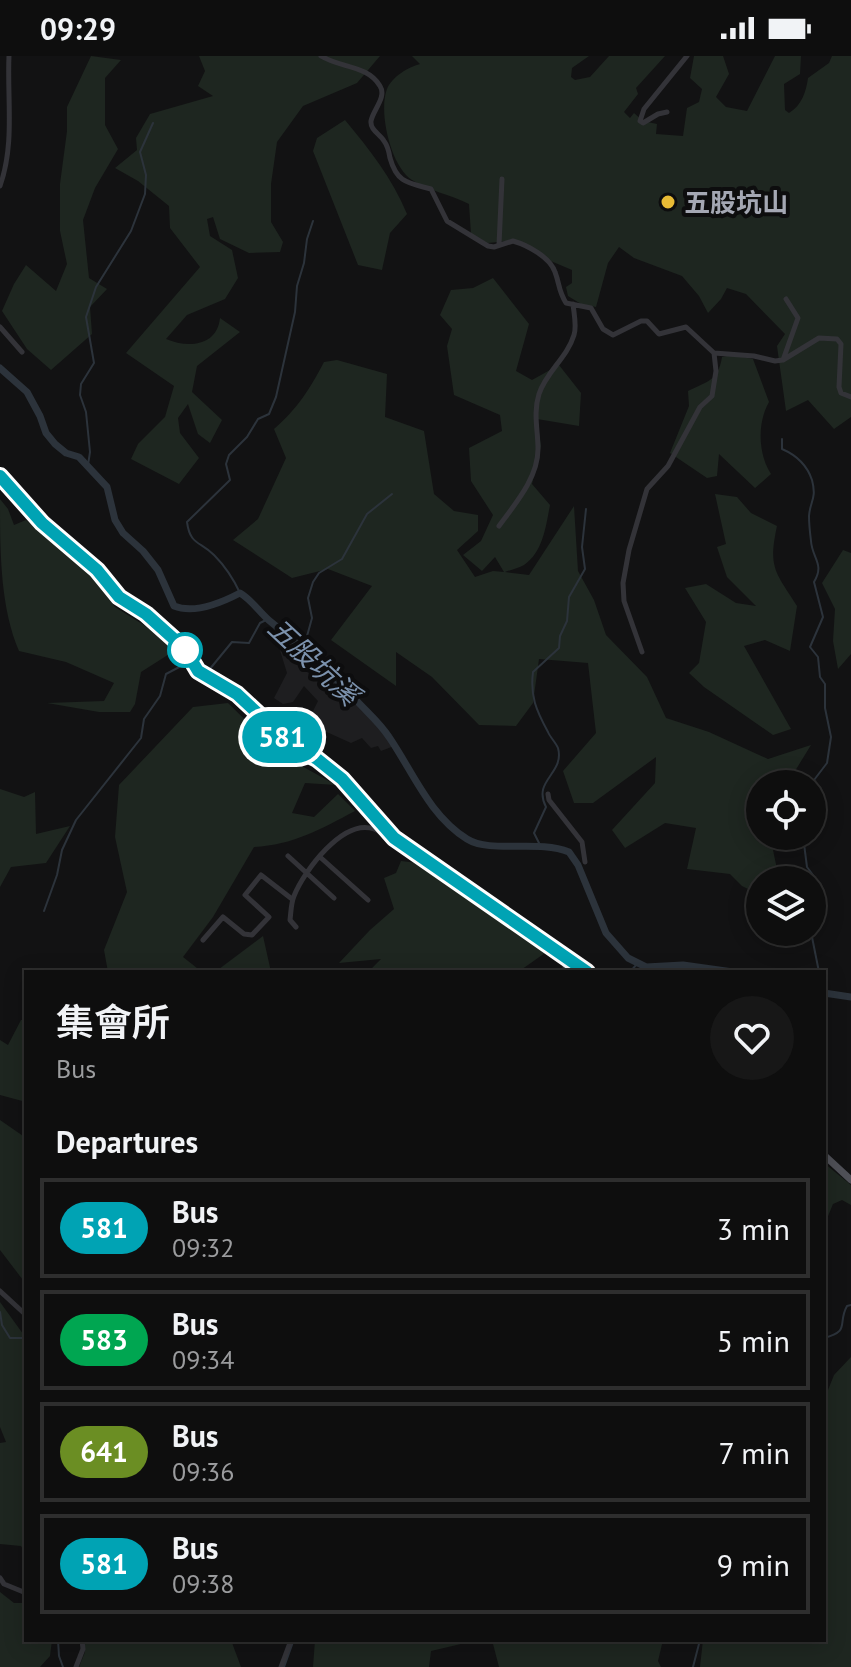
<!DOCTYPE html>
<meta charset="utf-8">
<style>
:root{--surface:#0e0e0e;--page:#171717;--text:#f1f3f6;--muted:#9b9c9e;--line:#2e2e2e}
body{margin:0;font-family:"PT Sans","Noto Sans TC",sans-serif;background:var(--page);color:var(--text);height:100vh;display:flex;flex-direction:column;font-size:30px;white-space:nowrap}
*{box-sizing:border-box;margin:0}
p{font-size:26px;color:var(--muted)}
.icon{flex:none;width:44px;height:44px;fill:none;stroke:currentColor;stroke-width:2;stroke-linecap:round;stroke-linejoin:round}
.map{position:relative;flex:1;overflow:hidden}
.side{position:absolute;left:24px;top:914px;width:802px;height:672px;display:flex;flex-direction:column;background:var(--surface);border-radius:0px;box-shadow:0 4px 20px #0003,0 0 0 2px var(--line)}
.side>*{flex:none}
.badge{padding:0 16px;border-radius:26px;font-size:28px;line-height:52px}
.controls{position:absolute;left:746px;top:714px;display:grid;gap:16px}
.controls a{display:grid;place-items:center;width:80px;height:80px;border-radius:50%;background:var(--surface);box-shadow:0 4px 20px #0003,0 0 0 2px var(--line);font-size:40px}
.map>.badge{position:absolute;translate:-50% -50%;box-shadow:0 0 0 4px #fff}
h2{padding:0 32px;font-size:30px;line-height:72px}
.round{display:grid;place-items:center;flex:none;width:84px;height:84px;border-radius:42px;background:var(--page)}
.overview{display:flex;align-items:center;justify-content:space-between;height:136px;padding:0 32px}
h1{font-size:38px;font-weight:600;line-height:60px}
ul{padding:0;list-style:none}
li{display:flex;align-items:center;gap:24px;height:100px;margin:0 16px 12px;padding:0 16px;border:4px solid var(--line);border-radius:0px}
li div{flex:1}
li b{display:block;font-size:30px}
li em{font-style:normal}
li .badge{min-width:88px;font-weight:700;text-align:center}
.status{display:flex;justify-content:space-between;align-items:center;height:56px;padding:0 40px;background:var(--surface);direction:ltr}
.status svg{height:22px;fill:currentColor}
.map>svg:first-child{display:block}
.built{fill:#1e1e20}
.green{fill:#1e2620}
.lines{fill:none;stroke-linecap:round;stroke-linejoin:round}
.stream{stroke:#2c333b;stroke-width:2}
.river{stroke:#2c333b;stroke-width:7}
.minor{stroke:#333338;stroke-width:5}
.major{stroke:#4f5057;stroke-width:7}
.line-casing{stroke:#fff;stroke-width:18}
.line{stroke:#00a3b4;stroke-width:12}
.poi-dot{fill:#e8bb35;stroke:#0d0d0e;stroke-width:3}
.stop-dot{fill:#fff;stroke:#00a3b4;stroke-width:4}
.labels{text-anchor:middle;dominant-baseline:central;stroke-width:8;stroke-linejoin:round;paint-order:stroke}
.poi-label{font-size:26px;font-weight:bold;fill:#a4a7b3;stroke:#0d0d0e;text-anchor:start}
.water-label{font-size:28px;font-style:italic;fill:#7c92ad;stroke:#0d0d0e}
</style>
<div class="status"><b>09:29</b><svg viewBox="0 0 49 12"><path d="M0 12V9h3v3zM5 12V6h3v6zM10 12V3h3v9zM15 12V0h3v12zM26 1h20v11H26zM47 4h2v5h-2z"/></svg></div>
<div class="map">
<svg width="851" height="1611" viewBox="0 0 851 1611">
<rect width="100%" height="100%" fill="#121213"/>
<path class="built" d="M287,579L378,667L394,690L381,695L378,690L371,692L362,682L351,687L320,673L313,655L318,645L304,630L293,646L283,648L274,642L287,617L279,591Z"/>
<path class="green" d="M91,0L121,4L105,22V69L118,93L95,132L83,164L89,222L107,233L90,251L92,278L51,314L27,293L2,255L14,228L26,209L56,235L67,208L60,175V128L67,75V51Z
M199,0H380L357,27L303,50L277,86L271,128V166L283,186L280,196L249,197L220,183L213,161L207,163L210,180L232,194L238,222L225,243L187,259L166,283C187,292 217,291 220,262L240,276L197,310L192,336L222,364L210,387L198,378L188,348L178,362L180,377L199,402L179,428L131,403L138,388L165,361L174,330L126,297L200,211L170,172L169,150L138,125L115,112L137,94L136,82L150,58L213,40L198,30L205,15Z
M412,0H589L572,12L571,21L575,24L590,21L609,0H665L636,32L638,38L624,56L630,62L634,57L643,65L657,68L656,78L683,80L687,52L699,46L702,33L690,22L694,0H723L729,18L716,41L726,51L747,55L775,0H801L800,18L784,28L785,54L789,57C802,49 806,36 808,22L829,7L832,0H851V361L834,373L808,344L786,355L777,290L785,278L746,238L727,232L721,243L708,257L699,240L682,220L634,202L619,191L608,207L596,251L581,248L568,240L566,231L572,227V214L546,203L516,184L488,187L471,178L469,148C451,139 427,134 412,124C391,111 378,56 387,33C392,21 408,11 420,8Z
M345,64C370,94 392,122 407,158L390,177L382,214L358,209L313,95L317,82Z
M493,222L529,268L516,315L532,324L559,309L581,337L579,370L537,363L541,390L532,428L550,449C546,470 543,496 524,509C519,512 510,514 505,516L529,519L574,450L578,515L594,544L606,579L647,621L666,662L709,676L768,703L811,689L787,728H760V780H770L777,813L775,824H760V839L742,830L730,818L687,813L696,772L665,767L625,792L612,774L655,727L656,701L593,747H574L563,715L596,677L588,607L539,603L533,647L516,670L479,669L432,621L396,596V630L331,584L372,530L328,513L292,522L233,484L258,463L286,402L274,373C297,353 310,333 324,306L337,304L387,318L385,361L424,375L434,438L454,455L478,459V475L457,494L475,521L493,515L504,516L495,501L482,515L463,499L481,485L493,459L471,425L469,392L502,375L500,359L454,339L447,290L452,273L440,259L451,234L473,232Z
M732,299L753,303L769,346C757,367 758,398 771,418L755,432L719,398L717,420L707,422L670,397L689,350L688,335C708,325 718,325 722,301Z
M715,438L737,441L751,457L777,470C768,512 775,515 797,550L790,595L765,584L744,590L791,673L773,679L704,631L689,617L699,607L706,566L685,532L706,528L736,547L756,550L727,521L717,491L726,488Z
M0,443L8,453L14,469L26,464L86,514L115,551L155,576L174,595L141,616L135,648L130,656H99L47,647L104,645L114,627L66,606L19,595C0,551 0,494 0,443Z
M843,494L851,497V598L838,613L833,585L835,553L822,527Z
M228,647L280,698L336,729L305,727L292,757L314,761L338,738L355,755C321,773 293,789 254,791L213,861L183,901L202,916H108L104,894L127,836L115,781L119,729L193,651Z
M0,733L24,741L35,736L36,778L70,770L46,807L11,811L0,831Z
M401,805L426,808L545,897L518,916H368L381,903L339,907L370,874L394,853L384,822L396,817Z
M263,880L271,916H215Z
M21,964H26V1046L0,1039V984L8,989Z
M0,1064L26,1082V1228L0,1194Z
M824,1107L851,1129V1149L842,1144L833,1148L824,1170Z
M0,1246L26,1282V1498L21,1490L0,1488V1387L6,1386L0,1371Z
M851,1301V1611H700L703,1584H824V1344L834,1319Z
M0,1536L14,1547H26V1584H52L50,1600L40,1611H0Z
M84,1584H231L241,1611H79L85,1596Z
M315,1584H478L431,1595L429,1611H313Z
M492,1584H663L658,1605L661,1611H499Z"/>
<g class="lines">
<path class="stream" d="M782,383V393C796,399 807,409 812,424C817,443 810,445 809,460C809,468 810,477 811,485C812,502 825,508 814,526L823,561L810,591L818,601L820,621L825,628V652L831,681L827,707L811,728
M88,409L90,396L86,356L80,339L81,328L94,307L86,261L96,231L131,175L145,138L146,119L140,96L153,67
M240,537C233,522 226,511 214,499C200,485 190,489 187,466L230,424L226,408L229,399L247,381L258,363L269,358L276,341L295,256L297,230L304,207L307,183L313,165
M304,591L312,562L308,542L313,526L319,517L342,503L367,458L392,438
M199,612L209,614L232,586L249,587L260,567L268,563
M803,780L807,811L821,830L825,841L814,859L812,872
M540,789L534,777L546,751C532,724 565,718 558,692C556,687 550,681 548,676C536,654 530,640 533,616L559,592L560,580L567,565L569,541L585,513L582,491L586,453
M44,855L57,819L62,794L76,764L141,682L144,663L160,640L166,618L185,608L193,610
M811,876L819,916
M630,916L637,908
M0,1256L2,1269L10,1282H26
M824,1282C851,1275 837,1268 847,1250L851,1249
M58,1584L59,1600L63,1611
M284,1611L293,1586
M693,1611L700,1584"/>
<path class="river" d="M0,312L27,336L40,360L46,377L55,388L66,397L79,401L107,431L115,464L123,477L143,495L158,514L174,550C194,558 221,547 240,537C252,544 260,557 271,566C302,591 330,615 357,645C368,657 380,667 389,681C413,716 429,759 467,783C491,798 538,783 569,796L578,809L606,877L628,902L646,911L683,909L733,916
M824,937L851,941"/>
<path class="minor" d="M321,0C340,12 368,9 380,30C387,41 373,54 371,65C370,74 380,78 384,85C388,90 389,96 390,102C397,127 408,127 431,133L447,165L488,190L494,191L513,185C527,189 550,201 555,216C560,229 558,234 566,247L591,252L603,273L613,279L641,265H647L659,278L686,271L714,297L754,300L775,305L783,304L819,282L837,283L841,288L839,331L841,337L851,341
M667,56L658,58L643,67L640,65L644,53L687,0
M0,130C15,88 7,43 9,0
M499,189L502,123
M0,271L22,296
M783,304L798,262L786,243
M499,470C515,448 538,422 538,393C538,374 533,357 539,338C546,316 567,302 574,279C577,270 574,258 573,248
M642,596L624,545L623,527L629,494L647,433L668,410L700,351L712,340L716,315L714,297
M548,738L549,744L582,786L585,806
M288,800L334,842
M320,801L368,844
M296,871L290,864C291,856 291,847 294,840C304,815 343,762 374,773C390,779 397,798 415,798
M203,884L223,861L244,878L252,879L269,861L245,839L261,819L292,843
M565,911L567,902
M0,1235L26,1259
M0,1522L4,1528L26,1537
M76,1611L83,1593L82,1584
M281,1611L291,1584"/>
<path class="major" d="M0,420L42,467L97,514L119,541L146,558L185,593L198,615L237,638L295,692L317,703L342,723L394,782L587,916
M824,1099L851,1124"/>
</g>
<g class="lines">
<g class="line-casing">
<path id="line" d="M0,420L42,467L97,514L119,541L146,558L185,593L198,615L237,638L295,692L317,703L342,723L394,782L587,916"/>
</g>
<use href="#line" class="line"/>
</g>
<circle class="poi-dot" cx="668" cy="146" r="8"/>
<circle class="stop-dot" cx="185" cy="594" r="16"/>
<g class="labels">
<g class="poi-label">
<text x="684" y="146">五股坑山</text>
</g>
<g class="water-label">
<text transform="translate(314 605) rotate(43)">五股坑溪</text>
</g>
</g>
</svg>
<div class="controls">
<a><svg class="icon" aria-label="locate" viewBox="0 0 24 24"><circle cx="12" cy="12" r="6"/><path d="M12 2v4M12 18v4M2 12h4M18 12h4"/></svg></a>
<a><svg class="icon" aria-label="layers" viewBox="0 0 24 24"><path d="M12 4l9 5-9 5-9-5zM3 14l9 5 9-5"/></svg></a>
</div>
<b class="badge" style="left:282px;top:681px;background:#00a3b4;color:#fff">581</b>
<section class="side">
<div class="overview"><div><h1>集會所</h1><p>Bus</p></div><a class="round"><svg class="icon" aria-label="heart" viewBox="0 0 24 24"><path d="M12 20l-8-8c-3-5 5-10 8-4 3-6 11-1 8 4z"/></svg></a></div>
<h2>Departures</h2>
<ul>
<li><span class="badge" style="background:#00a3b4;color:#fff">581</span><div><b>Bus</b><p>09:32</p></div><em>3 min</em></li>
<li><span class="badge" style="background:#00a651;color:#fff">583</span><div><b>Bus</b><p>09:34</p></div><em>5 min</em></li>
<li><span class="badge" style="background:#6b8e23;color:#fff">641</span><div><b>Bus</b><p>09:36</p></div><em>7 min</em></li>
<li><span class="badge" style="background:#00a3b4;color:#fff">581</span><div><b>Bus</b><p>09:38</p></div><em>9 min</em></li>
</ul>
</section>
</div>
